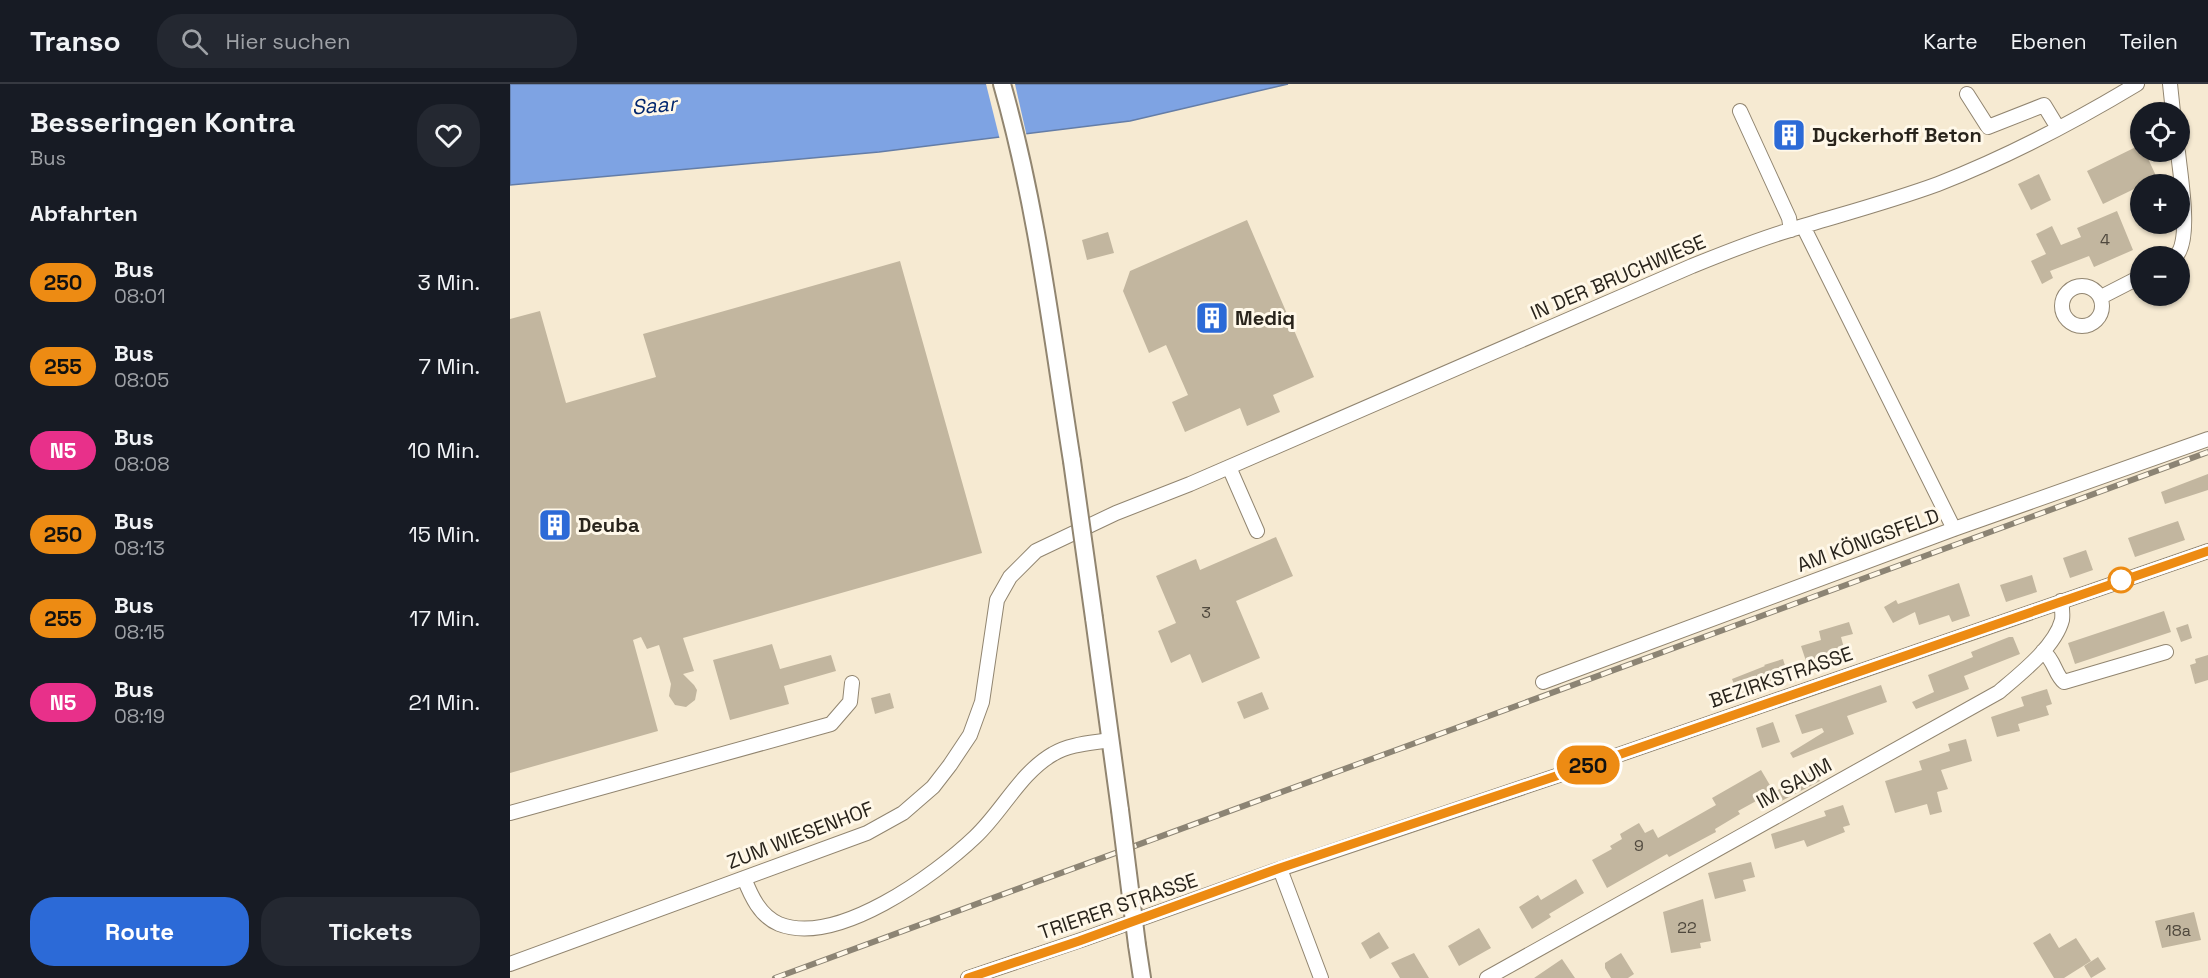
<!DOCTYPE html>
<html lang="de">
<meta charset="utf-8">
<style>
:root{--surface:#171b24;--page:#242831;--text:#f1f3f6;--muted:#9ea1a6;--line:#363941;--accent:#2c6ad7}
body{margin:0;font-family:"Space Grotesk",sans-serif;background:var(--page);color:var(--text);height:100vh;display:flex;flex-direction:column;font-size:22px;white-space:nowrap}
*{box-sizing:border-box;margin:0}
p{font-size:20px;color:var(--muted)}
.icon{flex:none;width:33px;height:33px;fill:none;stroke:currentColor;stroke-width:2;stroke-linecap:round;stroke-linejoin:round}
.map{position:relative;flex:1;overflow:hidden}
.panel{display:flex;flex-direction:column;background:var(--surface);width:510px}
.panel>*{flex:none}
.badge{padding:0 12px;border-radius:20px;font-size:21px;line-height:39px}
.fabs{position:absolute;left:1620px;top:18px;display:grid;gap:12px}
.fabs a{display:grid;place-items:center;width:60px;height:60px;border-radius:50%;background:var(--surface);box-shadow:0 2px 4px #0004;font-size:30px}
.map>.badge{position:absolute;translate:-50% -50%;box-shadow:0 0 0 3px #fff}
h2{padding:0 30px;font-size:22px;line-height:54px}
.round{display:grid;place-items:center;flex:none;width:63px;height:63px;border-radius:24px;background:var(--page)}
.head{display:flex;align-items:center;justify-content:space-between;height:102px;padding:0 30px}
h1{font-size:28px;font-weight:700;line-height:45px}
.primary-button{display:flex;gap:12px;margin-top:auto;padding:12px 30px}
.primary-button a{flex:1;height:69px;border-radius:24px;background:var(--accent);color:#fff;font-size:24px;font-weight:700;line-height:69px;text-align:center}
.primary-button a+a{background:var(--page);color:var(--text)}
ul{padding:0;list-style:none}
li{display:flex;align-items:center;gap:18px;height:84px;padding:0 30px}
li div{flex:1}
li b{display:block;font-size:22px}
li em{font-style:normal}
li .badge{min-width:66px;font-weight:700;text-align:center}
header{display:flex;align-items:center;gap:36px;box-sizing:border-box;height:84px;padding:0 30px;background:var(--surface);border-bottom:2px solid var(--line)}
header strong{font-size:28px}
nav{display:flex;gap:33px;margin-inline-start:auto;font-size:21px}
.search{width:420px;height:54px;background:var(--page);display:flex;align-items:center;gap:15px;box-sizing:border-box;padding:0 21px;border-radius:24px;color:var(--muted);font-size:22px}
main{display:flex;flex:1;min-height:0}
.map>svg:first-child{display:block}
.water{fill:#7ea3e3;stroke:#647da7;stroke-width:1.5}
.pier{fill:#f6ead2}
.building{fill:#c2b69f}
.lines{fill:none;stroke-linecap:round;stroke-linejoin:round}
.minor-casing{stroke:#918570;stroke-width:16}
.major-casing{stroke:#918570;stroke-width:20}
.minor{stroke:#fff;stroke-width:14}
.major{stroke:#fff;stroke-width:16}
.rail-casing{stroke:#8c8474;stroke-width:6}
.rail{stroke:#fff8e9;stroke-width:4;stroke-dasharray:11;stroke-linecap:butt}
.major-bridge-casing{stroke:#918570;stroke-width:20;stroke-linecap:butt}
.major-bridge{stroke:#fff;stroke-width:16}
.line-casing{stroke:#fff;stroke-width:14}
.line{stroke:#ed8b13;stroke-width:9}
.stop-dot{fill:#fff;stroke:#ed8b13;stroke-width:3}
.labels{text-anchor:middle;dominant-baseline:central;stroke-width:6;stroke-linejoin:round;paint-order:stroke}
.number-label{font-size:16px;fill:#4f483d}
.poi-label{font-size:20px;font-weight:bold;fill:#29241c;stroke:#fff8e9;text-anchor:start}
.street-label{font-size:20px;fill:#29241c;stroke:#fff8e9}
.water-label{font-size:21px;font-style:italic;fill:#00266e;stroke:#fff8e9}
</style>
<header>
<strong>Transo</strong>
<div class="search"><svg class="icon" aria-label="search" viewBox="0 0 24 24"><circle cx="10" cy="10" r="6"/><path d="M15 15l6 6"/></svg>Hier suchen</div>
<nav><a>Karte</a><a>Ebenen</a><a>Teilen</a></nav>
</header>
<main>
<section class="panel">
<div class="head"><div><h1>Besseringen Kontra</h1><p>Bus</p></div><a class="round"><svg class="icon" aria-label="heart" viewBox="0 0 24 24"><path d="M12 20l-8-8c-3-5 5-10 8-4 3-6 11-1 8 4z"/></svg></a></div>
<h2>Abfahrten</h2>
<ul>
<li><span class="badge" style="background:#ed8b13;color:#111">250</span><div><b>Bus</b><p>08:01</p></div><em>3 Min.</em></li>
<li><span class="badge" style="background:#ed8b13;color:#111">255</span><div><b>Bus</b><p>08:05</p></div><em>7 Min.</em></li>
<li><span class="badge" style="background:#e8308a;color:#fff">N5</span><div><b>Bus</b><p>08:08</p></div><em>10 Min.</em></li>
<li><span class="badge" style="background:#ed8b13;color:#111">250</span><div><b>Bus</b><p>08:13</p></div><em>15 Min.</em></li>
<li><span class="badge" style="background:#ed8b13;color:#111">255</span><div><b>Bus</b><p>08:15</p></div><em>17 Min.</em></li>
<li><span class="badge" style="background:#e8308a;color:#fff">N5</span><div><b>Bus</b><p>08:19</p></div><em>21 Min.</em></li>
</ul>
<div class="primary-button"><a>Route</a><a>Tickets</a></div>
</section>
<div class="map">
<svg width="1698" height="894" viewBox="0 0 1698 894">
<rect width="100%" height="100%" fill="#f6ead2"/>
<path class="water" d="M0,0H778L620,37L369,68L0,101Z"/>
<path class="pier" d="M476,0H505L517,53L490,56Z"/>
<path class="building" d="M1285,42L1290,51L1273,61L1268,51Z
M1630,61V68H1635L1647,94L1593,120L1577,87Z
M1529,90L1541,116L1521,126L1508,100Z
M1607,127L1623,166L1584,183L1579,172L1540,187L1543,194L1532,200L1521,177L1536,170L1526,150L1542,142L1551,161L1571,153L1567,144Z
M737,136L804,293L763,311L770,328L737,342L730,324L675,348L662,318L678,311L656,261L639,269L613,207L620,187Z
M598,148L604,169L577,176L572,156Z
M390,177L472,469L173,554L184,587L173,590L184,601L187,606L185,616L176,623L165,621L159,612L161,600L149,561L137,565L131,553L123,556L148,647L0,689V235L30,227L56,319L146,293L133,250Z
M1698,390V406L1655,420L1651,408Z
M1668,437L1675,456L1625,473L1618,454Z
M766,453L783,492L726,517L750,574L692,599L680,570L661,579L648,547L666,539L646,492L686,475L690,486Z
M1576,466L1583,486L1560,494L1553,474Z
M1522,491L1527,508L1496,518L1490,501Z
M1449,499L1460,532L1442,538L1439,531L1409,541L1405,528L1383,539L1374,523L1386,516L1388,520Z
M1654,527L1661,548L1565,580L1558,559Z
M1339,538L1343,550L1331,553L1337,575L1308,584L1306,577L1297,580L1291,562L1311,556L1309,547Z
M1678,540L1682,554L1671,558L1666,544Z
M1499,553H1503L1510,570L1454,592L1459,605L1406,625L1402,618L1424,608L1418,591L1463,573L1461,568Z
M262,560L270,585L321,571L326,587L274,602L279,620L220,636L203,576Z
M1698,571V596L1685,600L1680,581L1686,579L1685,575Z
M1273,575L1279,595L1228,611L1222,595L1255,582L1254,581Z
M1371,601L1377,618L1337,632L1344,650L1283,674L1280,669L1314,648L1312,644L1292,650L1285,631Z
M1537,605L1542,620L1536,622L1539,631L1508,640L1510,647L1487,653L1481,633L1514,622L1511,613Z
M752,608L759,625L734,635L727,618Z
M380,609L384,624L365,630L361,614Z
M1263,638L1270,658L1252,664L1246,644Z
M1456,655L1462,677L1431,686L1438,705L1427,708L1432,728L1420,731L1417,720L1385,729L1375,697L1412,686L1409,677L1440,667L1438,660Z
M1251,686L1264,708L1304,686L1310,697L1254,726L1248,716L1228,727L1230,730L1205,745L1206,748L1159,773L1157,770L1097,804L1082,776L1102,765L1100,762L1112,755L1110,750L1129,739L1135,749L1143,745L1148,754L1206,721L1202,714Z
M1333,721L1340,741L1333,743L1335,748L1297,763L1294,756L1265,765L1261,750L1316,732L1314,727Z
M1241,778L1245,793L1233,796L1236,807L1205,815L1198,789Z
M1066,795L1074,809L1039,830L1041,833L1022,845L1009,823L1028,811L1031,816Z
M1193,815L1201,857L1190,859L1191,864L1161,869L1153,828Z
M1684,828L1691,856L1652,864L1645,837Z
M969,844L981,864L949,882L938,862Z
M869,848L879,864L860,875L851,859Z
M1540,849L1549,864L1566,854L1581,877L1554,894H1544L1523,859Z
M904,869L919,894H890L881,879Z
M1111,869L1124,890L1118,894H1101L1095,884V879Z
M1588,873L1596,885L1581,894L1574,882Z
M1052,875L1065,894H1024Z"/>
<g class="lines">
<g class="minor-casing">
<path id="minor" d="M1660,0L1663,28
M1457,10L1478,43L1534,21L1548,44
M1230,27L1279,134L1281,146
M1293,142L1444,445
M1666,172C1682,156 1670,90 1668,68
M1552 222a20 20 0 1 1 40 0a20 20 0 1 1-40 0Z
M1591,213L1630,193
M719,383L747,447
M1533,567C1545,577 1545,591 1554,598L1656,568
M1033,598L1444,445L1698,355
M0,729L321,640L340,618L342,599
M770,785L811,894
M234,794C241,812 250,832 269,840C327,863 425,791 465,753C492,728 510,689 543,670C559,660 582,659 600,656
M0,880L357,749L393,729L423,703L440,681L460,651L472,618L487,516L500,493L526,467L606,429L680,400L1182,182C1214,169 1246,156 1280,146C1329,131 1379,118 1428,100C1497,73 1564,38 1627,0
M458,894L574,855L770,785L1082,680L1698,467
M977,894L1489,608C1510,590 1545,563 1552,536C1553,529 1552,523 1551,517"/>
</g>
<g class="major-casing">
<path id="major" d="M492,0C527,122 542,251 562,377
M584,534L610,726
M627,861L632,894"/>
</g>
<use href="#minor" class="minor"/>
<use href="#major" class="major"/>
<g class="rail-casing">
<path id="rail" d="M265,894L1698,368"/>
</g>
<use href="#rail" class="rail"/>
<g class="major-bridge-casing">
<path id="major-bridge" d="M562,377L584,534
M610,726L627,861"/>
</g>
<use href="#major-bridge" class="major-bridge"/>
</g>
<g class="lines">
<g class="line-casing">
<path id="line" d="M458,894L569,857L770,784L1082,680L1698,467"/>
</g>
<use href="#line" class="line"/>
</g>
<defs>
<g id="building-square" transform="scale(1.725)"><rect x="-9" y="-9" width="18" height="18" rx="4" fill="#2c6ad7" stroke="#fff8e9"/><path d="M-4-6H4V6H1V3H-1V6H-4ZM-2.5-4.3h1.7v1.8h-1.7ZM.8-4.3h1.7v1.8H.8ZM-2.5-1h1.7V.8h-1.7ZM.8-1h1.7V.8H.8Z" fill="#fff"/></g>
</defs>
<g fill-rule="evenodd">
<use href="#building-square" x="1279" y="51"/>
<use href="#building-square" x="702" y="234"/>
<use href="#building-square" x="45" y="441"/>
</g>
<circle class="stop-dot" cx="1611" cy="496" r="12"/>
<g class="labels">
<g class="number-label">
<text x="1595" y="155">4</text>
<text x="696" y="528">3</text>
<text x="1129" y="761">9</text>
<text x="1177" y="843">22</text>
<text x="1668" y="846">18a</text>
</g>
<g class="poi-label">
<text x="1302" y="51">Dyckerhoff Beton</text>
<text x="725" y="234">Mediq</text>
<text x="68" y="441">Deuba</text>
</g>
<g class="street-label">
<text transform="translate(1108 193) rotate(-23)">IN DER BRUCHWIESE</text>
<text transform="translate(1358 456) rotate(-20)">AM KÖNIGSFELD</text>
<text transform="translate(1271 593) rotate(-19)">BEZIRKSTRASSE</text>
<text transform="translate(1284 699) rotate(-29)">IM SAUM</text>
<text transform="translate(290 751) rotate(-21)">ZUM WIESENHOF</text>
<text transform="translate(608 822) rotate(-19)">TRIERER STRASSE</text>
</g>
<g class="water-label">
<text transform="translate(144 21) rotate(-5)">Saar</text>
</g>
</g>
</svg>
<div class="fabs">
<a><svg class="icon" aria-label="locate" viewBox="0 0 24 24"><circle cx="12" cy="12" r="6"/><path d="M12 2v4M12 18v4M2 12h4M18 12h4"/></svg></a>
<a>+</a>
<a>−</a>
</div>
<b class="badge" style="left:1078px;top:681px;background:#ed8b13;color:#111">250</b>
</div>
</main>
